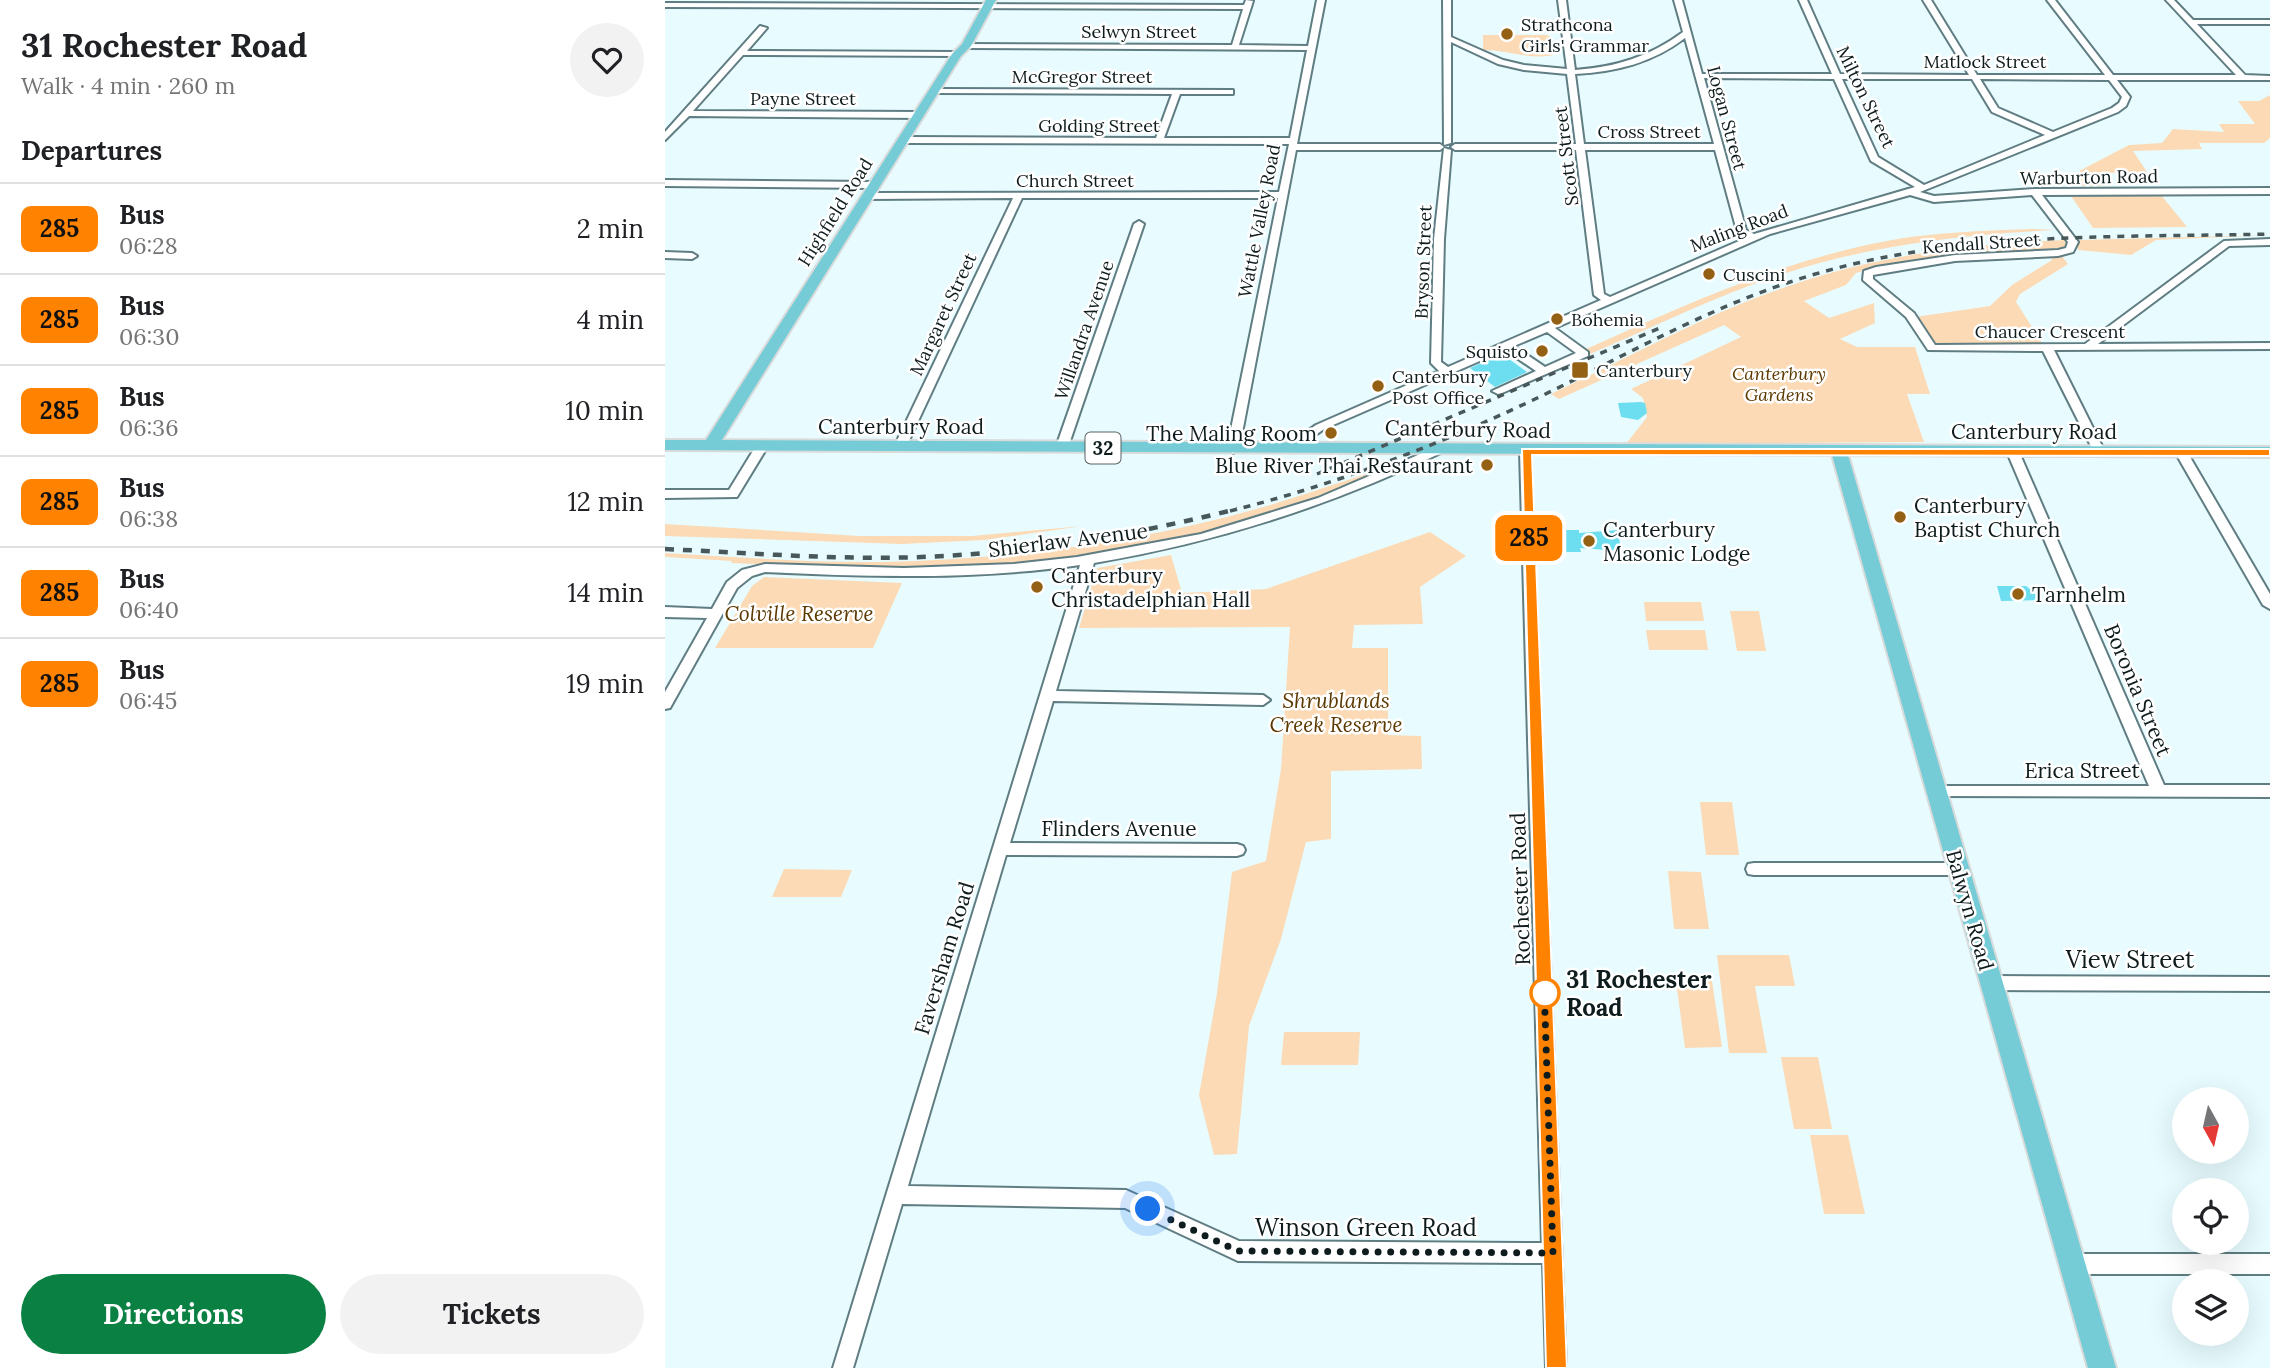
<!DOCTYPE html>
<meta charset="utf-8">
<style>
:root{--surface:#fff;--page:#f2f2f2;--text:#202124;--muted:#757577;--line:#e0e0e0;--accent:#0b8043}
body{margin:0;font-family:Lora,serif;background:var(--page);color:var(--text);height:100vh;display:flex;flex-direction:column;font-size:26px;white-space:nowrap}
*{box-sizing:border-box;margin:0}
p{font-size:23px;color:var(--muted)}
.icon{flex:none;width:38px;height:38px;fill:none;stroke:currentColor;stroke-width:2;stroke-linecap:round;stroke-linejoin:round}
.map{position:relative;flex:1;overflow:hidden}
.details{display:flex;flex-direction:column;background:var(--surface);width:665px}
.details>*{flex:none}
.badge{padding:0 14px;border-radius:10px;font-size:24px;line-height:46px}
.needle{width:46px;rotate:172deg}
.controls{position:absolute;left:1507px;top:1087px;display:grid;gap:14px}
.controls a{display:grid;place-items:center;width:77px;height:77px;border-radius:50%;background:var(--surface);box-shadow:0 7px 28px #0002;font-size:35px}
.you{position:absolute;width:35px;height:35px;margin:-18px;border:5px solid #fff;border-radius:50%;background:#1a73e8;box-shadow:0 0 0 10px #1a73e833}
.map>.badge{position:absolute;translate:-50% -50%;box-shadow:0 0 0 4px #fff}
h2{padding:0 21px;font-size:26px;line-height:63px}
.round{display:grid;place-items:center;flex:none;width:74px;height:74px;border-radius:37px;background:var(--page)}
.overview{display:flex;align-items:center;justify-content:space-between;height:119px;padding:0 21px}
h1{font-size:33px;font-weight:700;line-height:52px}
.button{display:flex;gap:14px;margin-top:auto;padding:14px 21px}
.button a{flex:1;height:80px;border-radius:42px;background:var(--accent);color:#fff;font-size:28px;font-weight:700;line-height:80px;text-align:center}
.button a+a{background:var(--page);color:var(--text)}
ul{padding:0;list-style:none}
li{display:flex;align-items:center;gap:21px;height:91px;padding:0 21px;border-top:2px solid var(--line)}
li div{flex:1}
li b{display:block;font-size:26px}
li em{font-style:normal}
li .badge{min-width:77px;font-weight:700;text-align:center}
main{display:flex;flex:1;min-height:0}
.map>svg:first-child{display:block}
.green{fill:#fbdab5}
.building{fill:#6ddeef}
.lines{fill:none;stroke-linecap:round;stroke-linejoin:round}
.minor-casing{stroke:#5f7d82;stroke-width:4}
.major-casing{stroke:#d9dbdb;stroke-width:4}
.minor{fill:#fff;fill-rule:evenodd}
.major{fill:#75ccd6;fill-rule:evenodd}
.rail-far1{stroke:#485759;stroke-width:3.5;stroke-dasharray:7 7;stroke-linecap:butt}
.rail{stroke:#485759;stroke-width:4.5;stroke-dasharray:9 9;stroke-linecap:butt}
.line{fill:#ff8200;stroke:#fff;stroke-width:2}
.walk{stroke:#0f1c1e;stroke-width:7;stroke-dasharray:0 12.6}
.poi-dot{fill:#946114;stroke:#fff;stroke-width:2.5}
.stop-dot{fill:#fff;stroke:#ff8200;stroke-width:3.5}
.labels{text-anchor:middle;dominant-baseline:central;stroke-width:5;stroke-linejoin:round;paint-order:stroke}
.far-poi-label{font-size:18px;fill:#0f1c1e;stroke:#fff;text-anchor:start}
.far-street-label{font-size:18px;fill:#0f1c1e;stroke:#fff}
.far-park-label{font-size:18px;font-style:italic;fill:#5c3900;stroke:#fff}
.shield{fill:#fff;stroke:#576062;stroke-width:2}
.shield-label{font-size:19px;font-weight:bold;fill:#0f1c1e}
.street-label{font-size:21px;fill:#0f1c1e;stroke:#fff}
.poi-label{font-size:21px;fill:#0f1c1e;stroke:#fff;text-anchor:start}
.park-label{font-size:21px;font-style:italic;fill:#5c3900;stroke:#fff}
.near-street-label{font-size:24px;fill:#0f1c1e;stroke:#fff}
.near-stop-label{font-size:24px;font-weight:bold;fill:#0f1c1e;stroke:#fff;text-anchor:start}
</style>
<main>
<section class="details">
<div class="overview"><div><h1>31 Rochester Road</h1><p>Walk · 4 min · 260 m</p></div><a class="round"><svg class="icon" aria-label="heart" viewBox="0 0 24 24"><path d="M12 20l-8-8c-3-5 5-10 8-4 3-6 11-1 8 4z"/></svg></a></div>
<h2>Departures</h2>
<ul>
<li><span class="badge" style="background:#ff8200;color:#111">285</span><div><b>Bus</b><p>06:28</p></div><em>2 min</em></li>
<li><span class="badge" style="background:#ff8200;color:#111">285</span><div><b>Bus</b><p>06:30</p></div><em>4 min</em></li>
<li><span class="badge" style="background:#ff8200;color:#111">285</span><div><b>Bus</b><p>06:36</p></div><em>10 min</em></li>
<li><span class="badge" style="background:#ff8200;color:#111">285</span><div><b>Bus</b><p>06:38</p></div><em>12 min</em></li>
<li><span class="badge" style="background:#ff8200;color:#111">285</span><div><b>Bus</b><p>06:40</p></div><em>14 min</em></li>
<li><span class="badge" style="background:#ff8200;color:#111">285</span><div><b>Bus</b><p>06:45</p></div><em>19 min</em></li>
</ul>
<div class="button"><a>Directions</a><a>Tickets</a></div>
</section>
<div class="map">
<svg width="1605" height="1368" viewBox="0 0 1605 1368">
<rect width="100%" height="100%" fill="#e8fcff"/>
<path class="green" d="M818,35H881L885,36L888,55C866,60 842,50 818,50Z
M1605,95V138L1599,143H1534L1537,149L1468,151L1482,172L1436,173L1444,186H1417L1409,182L1422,176L1414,171L1464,145L1497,143L1508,129L1559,132L1554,124H1590L1573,101H1594Z
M1496,195L1522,227L1428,228L1406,196Z
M1368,229L1392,230C1299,234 1206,245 1118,274C1052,295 989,327 925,354L919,350C1024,303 1131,254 1245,237C1286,232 1327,230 1368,229Z
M1605,235L1491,240L1466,255L1413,250V240Z
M1401,240L1400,248L1314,252L1205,269L1191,273L1181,285L1139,301L1164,318L1209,303L1210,323L1175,339L1192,347H1250L1265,394H1242L1259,442L961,444L982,417L978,398L966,389L1076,337L1059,325L894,399L886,394C963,358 1039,315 1118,288C1210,255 1305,244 1401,240Z
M1397,256L1403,264L1355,294L1351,302L1379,346L1271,345L1267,344L1250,317L1325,306L1347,285L1387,260L1386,257Z
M725,463H734C724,476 657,498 638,504C575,523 512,543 448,554C321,573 194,568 66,563L67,561L0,557V553C72,557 145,563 217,562C369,559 521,536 664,486C676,482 723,468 725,463Z
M0,524L194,536H307L418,526L319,540L237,544L0,536Z
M765,532L801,556L755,587L758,624L689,625L687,648H723V735L756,736L757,769L666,771V839L641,842L616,939L584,1026L572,1154L549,1155L534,1095L552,993L567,872L601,861L616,769L625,627L414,628L432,568L506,555L517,593L601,589Z
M99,577L237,583L208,648H50L87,586Z
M979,602H1036L1039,621H981Z
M1065,611H1094L1101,651H1072Z
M981,630H1040L1043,650H984Z
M1035,802H1067L1074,855H1041Z
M119,869L187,870L176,897H107Z
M1003,871L1036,872L1044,929H1009Z
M1052,955H1124L1130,986H1090L1102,1053H1064Z
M1047,981L1057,1047L1020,1048L1011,982Z
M619,1032H695L693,1065H616Z
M1116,1057H1153L1167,1129H1129Z
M1145,1135H1183L1200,1214H1159Z"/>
<path class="building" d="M837,354L862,372L830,387L805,368Z
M976,402L980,403L982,413L973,420L956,417L953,403Z
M893,530H914V533L953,530L956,551L915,548L916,552H894Z
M1332,586H1361L1379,600L1336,601Z"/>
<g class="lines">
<g class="minor-casing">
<path id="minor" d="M581,0L588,1L574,45L643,46L652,0H660L632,144H775L779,147L775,150H631L574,449L568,453L562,449L613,198H357L241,447L235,451L229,447L348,198L203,199L198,196L203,193L614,192L624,144L239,143L235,140L239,137L491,138L507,94L267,93L266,91L270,89L565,90H568V94H515L499,138H625L642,50L301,48L297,46L301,44L567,45L578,9L0,7V3L579,5Z
M778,0H786V37L838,60L859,65L902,69L893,0H901L910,70C951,67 984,57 1018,32L1009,0H1017L1037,74H1167L1134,0H1142L1175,74L1304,75L1258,0H1266L1312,75H1440L1382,0H1390L1448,75H1571L1501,0H1509L1528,20H1605V24H1532L1580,75L1605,76V80H1452L1465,97L1461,106L1453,112L1255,192L1269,196L1370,189L1605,188V194L1377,195L1413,242L1408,252L1393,256L1290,261L1208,275V279L1249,313L1270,345L1420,344L1559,241L1605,239V245L1564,246L1433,344L1605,343V349L1389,350L1440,452L1438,454H1430L1378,351L1263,350L1241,317L1198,280L1199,271L1211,267L1290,255L1393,250L1401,248L1403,242L1367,195L1269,202L1245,195L1105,234L890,328L923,352V356L837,393L833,394L827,391L871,371L840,350L659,429L649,436L644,451H636L634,449L638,434L651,425L774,371L766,363L769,239L779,148L786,150L779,239L776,362L783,367L936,300L929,295L911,150H790L786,147L790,144H911L902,74L859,70L833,64L786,42V143L779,145ZM1020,38L1049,144H919L910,74C951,72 987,63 1020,38ZM1039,78L1169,79L1206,161L1250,187L1089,234L1081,230ZM1177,79H1307L1327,112L1380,135L1259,185L1213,157ZM1315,79L1444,80L1457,97L1454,103L1447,108L1388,132L1333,108ZM920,150H1050L1072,231L1081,238L945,297L939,294ZM882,332L911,353L880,367L849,346Z
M95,26L102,28L82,51L292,52L296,54L292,56L78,55L28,111L255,112L259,115L255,118L24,116L0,140V132Z
M0,180L210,182L215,185L210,188L0,186Z
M474,221L479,224L403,447L401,449H393L391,447L469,224Z
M0,252L27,253L32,256L27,259L0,258Z
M97,442L103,446L72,497L0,498V490H64L91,446Z
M774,446L780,450L778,452C664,506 553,542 429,563L391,691L598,695L605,700L598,705L388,701L345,843L572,844L578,846L580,850L578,854L572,856L341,855L243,1186L461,1190L574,1241L877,1243L855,451L861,447L865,449L901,1368H881L878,1263L573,1261L460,1208L237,1204L188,1368H168L415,565C311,580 205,577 100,572L87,576L72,588L5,708L0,709V692L42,618L0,617V607L47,609L62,582L77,570L100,564L239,568L349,564L412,557L536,534L653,498Z
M1348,448L1354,452L1499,785H1605V797L1266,796L1263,792L1266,788L1271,786H1484L1342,452Z
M1516,448L1522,452L1605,594V609L1598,605L1510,452Z
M1089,863H1293L1299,864L1301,869L1299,874L1293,875H1089L1083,874L1081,869L1083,864Z
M1325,976L1605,977V991L1325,990L1319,988L1317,983L1319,978Z
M1407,1254H1605V1274H1407L1400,1271L1397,1264L1400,1257Z"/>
</g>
<g class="major-casing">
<path id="major" d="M321,0H331L306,46L296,56L57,440L1605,447V457L1183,455L1451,1368H1423L1167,455L0,450V440H41L287,54L297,44Z"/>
</g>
<use href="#minor" class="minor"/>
<use href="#major" class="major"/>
<path class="rail-far1" d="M652,474L997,327
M565,511C669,485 771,446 868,400C952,360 1033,313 1122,283C1277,230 1443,238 1605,234"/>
<path class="rail" d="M0,549C85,553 171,560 256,557C363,553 468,535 572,509"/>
</g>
<path class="line" d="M857,449H1605V456L867,455L902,1368H881Z"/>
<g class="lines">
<path class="walk" d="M483,1209L573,1251L888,1253L879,984L880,993"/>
</g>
<g class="poi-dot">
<circle cx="842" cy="34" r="7"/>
<circle cx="1044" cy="274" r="7"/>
<circle cx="892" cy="319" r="7"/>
<circle cx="877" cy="351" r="7"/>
<rect x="906" y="361" width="18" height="18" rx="3.5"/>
<circle cx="713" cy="386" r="7"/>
<circle cx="666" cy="433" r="7"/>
<circle cx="822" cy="465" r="7"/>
<circle cx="1235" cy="517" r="7"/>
<circle cx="924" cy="541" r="7"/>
<circle cx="372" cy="587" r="7"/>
<circle cx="1353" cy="594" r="7"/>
</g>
<circle class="stop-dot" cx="880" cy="993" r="14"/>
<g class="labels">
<g class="far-poi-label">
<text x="856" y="24">Strathcona<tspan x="856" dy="21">Girls' Grammar</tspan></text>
<text x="1058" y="274">Cuscini</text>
<text x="906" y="319">Bohemia</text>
<text x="863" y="351" text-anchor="end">Squisto</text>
<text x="931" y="370">Canterbury</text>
<text x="727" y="376">Canterbury<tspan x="727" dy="21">Post Office</tspan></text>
</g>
<g class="far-street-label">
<text x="474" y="31">Selwyn Street</text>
<text x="1320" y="61">Matlock Street</text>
<text x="417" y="76">McGregor Street</text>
<text transform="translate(1201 97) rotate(64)">Milton Street</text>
<text x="138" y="98">Payne Street</text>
<text transform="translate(1062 118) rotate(75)">Logan Street</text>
<text x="434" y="125">Golding Street</text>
<text x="984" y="131">Cross Street</text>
<text transform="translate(901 156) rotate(-97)">Scott Street</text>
<text transform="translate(1424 177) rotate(-1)">Warburton Road</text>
<text x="410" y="180">Church Street</text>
<text transform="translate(170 212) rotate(-58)">Highfield Road</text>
<text transform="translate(594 221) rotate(-79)">Wattle Valley Road</text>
<text transform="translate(1074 228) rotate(-21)">Maling Road</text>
<text transform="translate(1316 243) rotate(-4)">Kendall Street</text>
<text transform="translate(758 262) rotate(-88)">Bryson Street</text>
<text transform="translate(278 314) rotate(-65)">Margaret Street</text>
<text transform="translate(419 330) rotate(-71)">Willandra Avenue</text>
<text x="1385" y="331">Chaucer Crescent</text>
</g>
<g class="far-park-label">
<text x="1114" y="373">Canterbury<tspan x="1114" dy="21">Gardens</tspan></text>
</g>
<rect class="shield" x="420.5" y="432.5" width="35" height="31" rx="5"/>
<g class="shield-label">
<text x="438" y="448">32</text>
</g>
<g class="street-label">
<text x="236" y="426">Canterbury Road</text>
<text transform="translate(803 429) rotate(1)">Canterbury Road</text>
<text x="1369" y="431">Canterbury Road</text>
<text transform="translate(403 540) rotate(-7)">Shierlaw Avenue</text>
<text transform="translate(1473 690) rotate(67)">Boronia Street</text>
<text x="1417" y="770">Erica Street</text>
<text x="454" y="828">Flinders Avenue</text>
<text transform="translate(855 889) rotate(-92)">Rochester Road</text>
<text transform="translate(1305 910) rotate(74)">Balwyn Road</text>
<text transform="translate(279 958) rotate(-73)">Faversham Road</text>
</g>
<g class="poi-label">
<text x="652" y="433" text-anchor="end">The Maling Room</text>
<text x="808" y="465" text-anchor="end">Blue River Thai Restaurant</text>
<text x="1249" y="505">Canterbury<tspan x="1249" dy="24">Baptist Church</tspan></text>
<text x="938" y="529">Canterbury<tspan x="938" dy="24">Masonic Lodge</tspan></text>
<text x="386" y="575">Canterbury<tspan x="386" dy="24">Christadelphian Hall</tspan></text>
<text x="1367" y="594">Tarnhelm</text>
</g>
<g class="park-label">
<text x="134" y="613">Colville Reserve</text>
<text x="671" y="700">Shrublands<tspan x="671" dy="24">Creek Reserve</tspan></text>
</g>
<g class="near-street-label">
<text x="1465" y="959">View Street</text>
<text x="701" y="1227">Winson Green Road</text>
</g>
<g class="near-stop-label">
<text x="901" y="979">31 Rochester<tspan x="901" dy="28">Road</tspan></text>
</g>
</g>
</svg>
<div class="controls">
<a><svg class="needle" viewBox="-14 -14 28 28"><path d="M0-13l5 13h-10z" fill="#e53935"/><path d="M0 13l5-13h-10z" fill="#757577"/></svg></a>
<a><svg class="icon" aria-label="locate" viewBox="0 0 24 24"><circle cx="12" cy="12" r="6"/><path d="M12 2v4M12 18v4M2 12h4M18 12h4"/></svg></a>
<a><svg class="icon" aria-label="layers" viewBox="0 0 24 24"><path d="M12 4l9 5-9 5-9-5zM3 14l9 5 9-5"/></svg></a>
</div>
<div class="you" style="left:483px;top:1209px"></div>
<b class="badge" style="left:864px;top:538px;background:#ff8200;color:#111">285</b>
</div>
</main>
